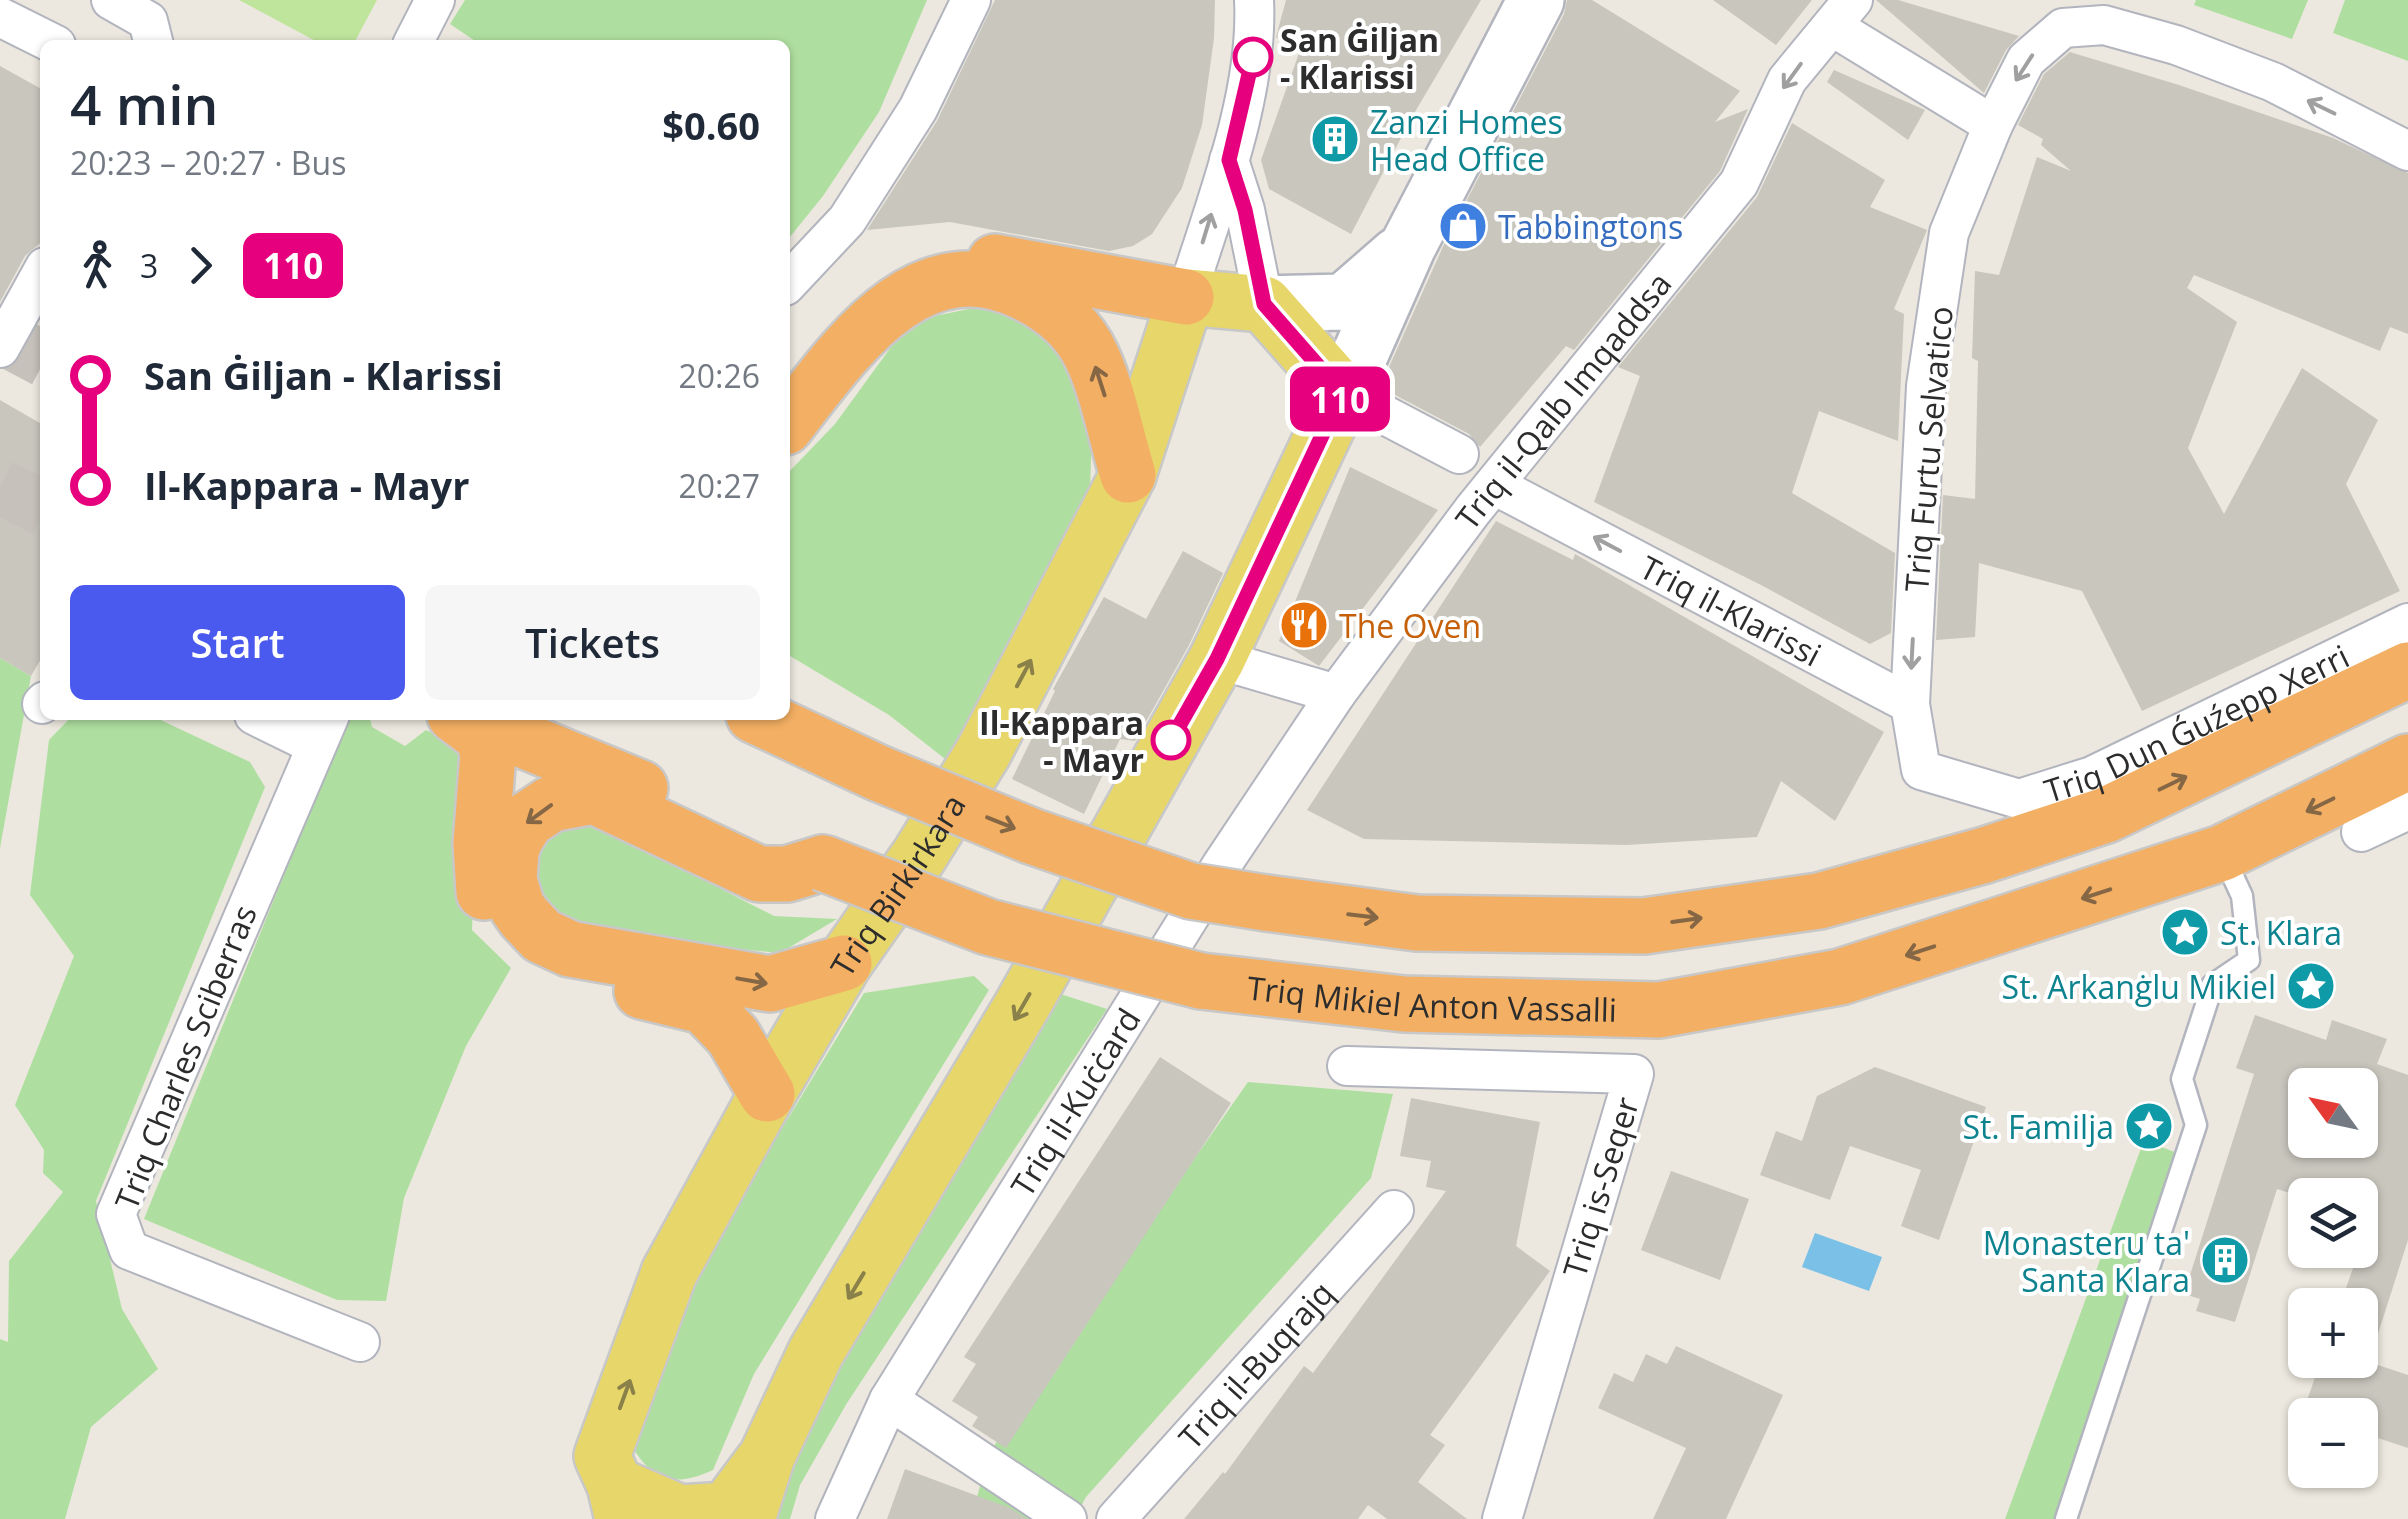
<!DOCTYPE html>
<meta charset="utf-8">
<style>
:root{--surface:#fff;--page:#f6f6f7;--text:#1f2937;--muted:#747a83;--accent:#4b5aee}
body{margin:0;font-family:"Open Sans",sans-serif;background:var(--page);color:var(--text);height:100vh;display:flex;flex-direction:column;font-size:38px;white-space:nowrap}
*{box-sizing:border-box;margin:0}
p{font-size:32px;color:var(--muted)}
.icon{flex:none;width:55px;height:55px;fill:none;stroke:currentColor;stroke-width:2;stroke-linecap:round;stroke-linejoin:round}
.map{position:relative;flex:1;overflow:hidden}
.details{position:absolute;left:40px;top:40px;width:750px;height:680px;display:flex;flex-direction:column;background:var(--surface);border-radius:15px;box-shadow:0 2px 8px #0004}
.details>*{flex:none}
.badge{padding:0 20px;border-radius:15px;font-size:35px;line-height:65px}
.needle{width:65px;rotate:303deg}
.tools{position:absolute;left:2288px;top:1068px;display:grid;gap:20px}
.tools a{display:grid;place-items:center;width:90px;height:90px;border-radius:15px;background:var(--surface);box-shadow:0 2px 8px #0004;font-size:50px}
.map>.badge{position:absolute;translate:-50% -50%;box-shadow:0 0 0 5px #fff}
.legs{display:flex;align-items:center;gap:15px;height:110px;padding:0 30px;font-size:32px}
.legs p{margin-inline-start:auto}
.headline{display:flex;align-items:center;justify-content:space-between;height:170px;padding:0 30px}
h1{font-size:55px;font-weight:600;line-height:75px}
.cta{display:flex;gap:20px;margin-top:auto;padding:20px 30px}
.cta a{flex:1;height:115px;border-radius:15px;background:var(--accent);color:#fff;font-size:40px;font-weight:600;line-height:115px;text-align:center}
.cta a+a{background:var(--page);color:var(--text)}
ul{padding:0 30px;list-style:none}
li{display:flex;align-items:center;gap:35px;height:110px;font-size:38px}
li i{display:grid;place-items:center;width:15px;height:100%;margin:0 12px;background:currentColor}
li i::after{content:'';width:25px;height:25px;margin:-12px;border:8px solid;border-radius:50%;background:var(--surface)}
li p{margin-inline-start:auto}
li:first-child i{background:linear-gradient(#0000 50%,currentColor 0)}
li:last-child i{background:linear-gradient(currentColor 50%,#0000 0)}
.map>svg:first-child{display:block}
.green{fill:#afdfa0}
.pitch{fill:#bfe59c}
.water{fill:#7ac0e7}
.building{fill:#c8c6bd;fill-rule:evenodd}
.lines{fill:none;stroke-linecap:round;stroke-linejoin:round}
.highway-tunnel{stroke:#c6c2bb;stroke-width:55;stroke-dasharray:55 28;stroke-linecap:butt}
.lane-casing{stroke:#b2b4be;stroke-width:25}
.street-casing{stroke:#b2b4be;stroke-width:42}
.secondary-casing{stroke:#b2b4be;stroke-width:60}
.primary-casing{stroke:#c8c8c8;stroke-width:60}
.highway-casing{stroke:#c8c8c8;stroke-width:60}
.lane{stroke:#fff;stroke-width:20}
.street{stroke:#fff;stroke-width:38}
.secondary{stroke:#fff;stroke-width:55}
.primary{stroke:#e7d669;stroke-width:55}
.highway{stroke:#f3af63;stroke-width:55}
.highway-bridge-casing{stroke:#c8c8c8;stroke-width:60;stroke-linecap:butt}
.highway-bridge{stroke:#f3af63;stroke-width:55}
.oneway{stroke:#a0a0a0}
.oneway2{stroke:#866745}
.oneway3{stroke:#8a814a}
.line-1-casing{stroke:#fff;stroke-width:22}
.line-1{stroke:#e6007e;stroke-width:15}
.stop-1-dot{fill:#fff;stroke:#e6007e;stroke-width:5}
.labels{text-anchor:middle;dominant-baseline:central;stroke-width:8;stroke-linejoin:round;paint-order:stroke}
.stop-label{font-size:32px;font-weight:bold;fill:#2c2c2c;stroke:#fff;text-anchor:start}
.culture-label{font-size:32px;fill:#0d838f;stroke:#fff;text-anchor:end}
.shop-label{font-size:32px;fill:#366cbe;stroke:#fff;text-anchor:start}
.street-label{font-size:32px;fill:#2c2c2c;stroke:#fff}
.food-label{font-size:32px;fill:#c56008;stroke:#fff;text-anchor:start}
</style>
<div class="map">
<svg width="2408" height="1519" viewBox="0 0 2408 1519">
<rect width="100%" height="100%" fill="#ece8df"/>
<path class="green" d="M465,0H927L879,112L823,196L785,243V45H481L450,24Z
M2196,0H2308L2292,39L2194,5Z
M2345,0H2408V61L2333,33Z
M983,306L1019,320L1070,350L1093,406L1090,489L949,762L889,715L785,653V476L835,424L894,343L930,317Z
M0,658L31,676L0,848Z
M73,715H150L250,762L265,787L96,1201L122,1309L158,1369L91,1427L65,1519H0V1339L8,1342L9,1261L63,1192L43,1173L44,1150L15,1105L74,956L30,895L49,740Z
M349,715H369L372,727L405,746L426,730L479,755L472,930L511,968L466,1046L404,1198L386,1301L337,1300L144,1219Z
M590,822L774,916L837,919L780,953L572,932L537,912L536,840L565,823Z
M974,976L989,990L754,1374L713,1470C667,1491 648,1477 625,1434L638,1392L659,1387L695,1272L864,993Z
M1048,990L1107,1009L847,1403L800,1485L790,1519H761L776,1470Z
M1248,1082L1393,1094L1371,1178L1086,1497L1074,1519H971L989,1453Z
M2144,1140L2177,1153L2055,1519H2005Z"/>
<path class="pitch" d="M239,0H377L353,45H323Z"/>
<path class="water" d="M1815,1233L1882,1257L1869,1291L1802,1267Z"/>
<path class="building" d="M995,0H1215L1214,38L1202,125L1182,188L1152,234L1133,246L1109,251L950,222L867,230L937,121Z
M1286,0H1481L1412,117L1351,234L1269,189L1261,160L1299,53L1276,37Z
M1567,0H1592L1740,91L1715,122L1748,109L1720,171L1574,350L1566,346L1480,447L1469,434L1380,387L1446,240L1564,14Z
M1713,0H1812L1776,45Z
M1876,0H1898L2019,36L2006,50L1984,93Z
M2070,52L2179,85L2333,138L2408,173V334L2390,327L2380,351L2194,275L2187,288L2237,322L2188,448L2224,514L2302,368L2378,420L2346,484L2400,591L2142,711L2082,591L1979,563L1975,637L1936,640L1943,495L1975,499L1978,361L1972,358L1975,271L1999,275L2037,157L2071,171L2041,145L2043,139L2018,125L2044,74Z
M0,66L45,91V239L25,256L0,302Z
M1834,70L1925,110L1908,140L1827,82Z
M1792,123L1885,180L1870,207L1927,230L1894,309L1904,314L1898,441L1819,411L1792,493L1895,553L1891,633L1870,644L1761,585L1594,502L1640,376L1618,367L1757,197Z
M0,400L45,426V652L31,676L0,658Z
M1350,467L1438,510L1319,666L1279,641Z
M1496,521L1573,560L1575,554L1884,732L1835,821L1781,781L1757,837L1626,845L1364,839L1307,810Z
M1183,551L1223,573L1189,645L1135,741L1120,739L1084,814L1012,779L1055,691L1053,689L1104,597L1146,619Z
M2255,1015L2326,1040L2332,1020L2387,1039L2377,1064L2408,1075V1240L2369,1362L2408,1375V1448L2360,1432V1415H2302L2321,1360H2360V1305H2340L2370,1220L2360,1217V1195H2305V1198L2277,1189L2235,1322L2196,1311L2200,1299L2184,1294L2254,1074L2236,1068ZM2305,1085H2360V1140H2305Z
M1160,1057L1231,1103L1006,1448L972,1426L978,1417L952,1401L976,1364L964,1357Z
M1875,1067L1986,1107L1939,1240L1901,1226L1921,1170L1850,1146L1830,1200L1760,1175L1776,1131L1802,1141L1817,1096Z
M1411,1098L1540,1122L1516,1246L1550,1271L1430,1435L1445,1445L1418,1482L1467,1519H1387L1368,1505L1358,1519H1184L1223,1472L1225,1474L1304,1366L1313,1373L1446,1191L1426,1187L1431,1161L1400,1156Z
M1671,1171L1749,1199L1720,1280L1641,1250Z
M1676,1346L1783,1395L1726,1519H1653L1686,1448L1598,1408L1614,1373L1633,1382L1646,1354L1667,1364Z
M905,1469L1010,1508L1027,1519H887Z"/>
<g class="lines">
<path class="highway-tunnel" d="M0,336L45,360
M0,487L45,509"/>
<g class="lane-casing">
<path id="lane" d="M2066,1519L2196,1125L2182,1079L2210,993L2212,985L2249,960L2242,896L2223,855"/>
</g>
<g class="street-casing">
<g id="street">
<path d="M111,0L148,21L154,45"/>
<path d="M0,17L56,45"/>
<path d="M1833,27L1993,125"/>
<path d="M412,45L435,0"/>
<path id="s1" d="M2408,151L2273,82L2176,45L2104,25L2063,28L2026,60L1993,125L1949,233L1926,386L1910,704L1921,770L2019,799L2092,776L2408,623"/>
<path d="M1229,160L1245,210L1264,304"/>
<path d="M785,286L847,220L918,109L971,0"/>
<path d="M1186,297C1214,207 1259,95 1254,0"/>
<path d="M0,348L45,267"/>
<path d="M1343,393L1459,454"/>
<path id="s2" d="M1494,485L1910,704"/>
<path id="s3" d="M1217,659L1336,694L1473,510L1739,183L1787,80L1853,0"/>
<path d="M42,704L45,701"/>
<path d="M254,715L315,745"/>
<path d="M330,715L116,1214L129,1250L360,1342"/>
<path d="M2361,832L2408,810"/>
<path d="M1347,1066L1634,1074L1502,1519"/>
<path d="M889,1400L1067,1519"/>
<path id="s4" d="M835,1519L889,1400L1221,866L1336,694"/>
<path id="s5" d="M1116,1519L1394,1210"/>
</g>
</g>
<g class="secondary-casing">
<path id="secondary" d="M1264,304L1344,302L1398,255
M1343,393L1408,246L1536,0"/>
</g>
<g class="primary-casing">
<g id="primary">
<path d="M615,1485L680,1513L727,1510L762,1463"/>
<path id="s6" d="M623,1519L615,1485L602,1456L669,1273L767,1094L844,963L919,856L983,753L1128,475L1186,297L1264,304L1343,393L1217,659L1023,1004L816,1352L767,1456L747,1519"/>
</g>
</g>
<g class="highway-casing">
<g id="highway">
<path d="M995,262L1186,297"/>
<path d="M785,427C844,352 917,238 1027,294C1055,308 1079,329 1092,357C1109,394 1116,437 1128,475"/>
<path d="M455,715L483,736L488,754L481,844L484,892"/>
<path d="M462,715L640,788"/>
<path d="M754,715L878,773"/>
<path d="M823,863L787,874H759L594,796L551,804L527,820L515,839L511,851L509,880L517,907L524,917L542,936L570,949L770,984L844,963"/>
<path d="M1266,903L1417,923L1644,926L1819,901L1985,855L2106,815L2408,670"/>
<path id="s7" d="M1201,981L1404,1004L1659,1010L1840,977L2222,853L2408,762"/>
<path d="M642,991L704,1006L733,1036L767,1094"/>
</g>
</g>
<use href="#lane" class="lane"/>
<use href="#street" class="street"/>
<use href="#secondary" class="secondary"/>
<use href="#primary" class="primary"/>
<use href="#highway" class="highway"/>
<g class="highway-bridge-casing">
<path id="highway-bridge" d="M878,773L1031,836L1191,891L1266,903
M823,863L988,927L1201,981"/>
</g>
<use href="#highway-bridge" class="highway-bridge"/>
</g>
<defs><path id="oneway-shaft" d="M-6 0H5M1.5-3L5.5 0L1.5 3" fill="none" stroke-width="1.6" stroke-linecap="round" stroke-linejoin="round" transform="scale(2.5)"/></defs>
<g class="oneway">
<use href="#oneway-shaft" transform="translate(2024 68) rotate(123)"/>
<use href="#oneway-shaft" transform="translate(1792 76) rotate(126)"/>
<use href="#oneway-shaft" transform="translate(2321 107) rotate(-154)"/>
<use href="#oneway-shaft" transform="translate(1207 228) rotate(-73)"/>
<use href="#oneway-shaft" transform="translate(1607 544) rotate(-152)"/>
<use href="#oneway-shaft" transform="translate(1912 654) rotate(93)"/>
</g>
<g class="oneway2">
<use href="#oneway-shaft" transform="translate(1100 381) rotate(-108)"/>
<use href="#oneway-shaft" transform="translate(2173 783) rotate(-26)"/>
<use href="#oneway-shaft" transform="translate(2320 805) rotate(154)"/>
<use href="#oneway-shaft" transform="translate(539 814) rotate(144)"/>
<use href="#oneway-shaft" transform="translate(1001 823) rotate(22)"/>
<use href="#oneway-shaft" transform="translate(2096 894) rotate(162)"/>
<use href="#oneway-shaft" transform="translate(1363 916) rotate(7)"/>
<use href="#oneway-shaft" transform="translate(1687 920) rotate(-8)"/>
<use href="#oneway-shaft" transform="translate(1920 951) rotate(162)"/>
<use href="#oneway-shaft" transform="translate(752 981) rotate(10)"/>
</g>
<g class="oneway3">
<use href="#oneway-shaft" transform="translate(1024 673) rotate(-62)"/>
<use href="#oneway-shaft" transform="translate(1022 1007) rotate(120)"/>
<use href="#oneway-shaft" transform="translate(856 1286) rotate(121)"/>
<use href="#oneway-shaft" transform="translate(625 1394) rotate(-70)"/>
</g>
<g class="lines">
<g class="line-1-casing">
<path id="line-1" d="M1171,740L1217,659L1342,393L1264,304L1245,210L1229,160L1253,57"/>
</g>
<use href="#line-1" class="line-1"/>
</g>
<defs>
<g id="building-disc" transform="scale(2.5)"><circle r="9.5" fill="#0f9aa8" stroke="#fff"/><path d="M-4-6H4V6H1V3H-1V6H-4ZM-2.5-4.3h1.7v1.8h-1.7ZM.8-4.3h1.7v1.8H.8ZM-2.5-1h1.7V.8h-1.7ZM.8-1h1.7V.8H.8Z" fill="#fff"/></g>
<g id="shop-disc" transform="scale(2.5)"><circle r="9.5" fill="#3f7fe0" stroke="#fff"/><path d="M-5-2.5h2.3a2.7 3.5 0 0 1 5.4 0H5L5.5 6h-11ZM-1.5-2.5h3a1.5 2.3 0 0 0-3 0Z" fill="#fff"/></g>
<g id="restaurant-disc" transform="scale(2.5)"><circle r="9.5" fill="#e8710a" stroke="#fff"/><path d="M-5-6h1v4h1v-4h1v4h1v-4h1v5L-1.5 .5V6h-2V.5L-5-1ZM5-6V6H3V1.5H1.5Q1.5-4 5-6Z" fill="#fff"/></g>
<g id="sight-disc" transform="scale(2.5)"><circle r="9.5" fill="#0f9aa8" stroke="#fff"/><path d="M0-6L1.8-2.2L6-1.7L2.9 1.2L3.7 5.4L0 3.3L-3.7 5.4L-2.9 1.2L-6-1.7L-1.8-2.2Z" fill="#fff"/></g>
</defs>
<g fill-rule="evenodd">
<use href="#building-disc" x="1335" y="139"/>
<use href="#shop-disc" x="1463" y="226"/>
<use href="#restaurant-disc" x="1304" y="625"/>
<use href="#sight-disc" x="2185" y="932"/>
<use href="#sight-disc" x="2311" y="986"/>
<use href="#sight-disc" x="2149" y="1126"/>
<use href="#building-disc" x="2225" y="1260"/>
</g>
<g class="stop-1-dot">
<circle cx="1253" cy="57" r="18"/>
<circle cx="1171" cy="740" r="18"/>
</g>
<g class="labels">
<g class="stop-label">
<text x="1280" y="39">San Ġiljan<tspan x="1280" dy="37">- Klarissi</tspan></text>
<text x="1144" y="722" text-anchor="end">Il-Kappara<tspan x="1144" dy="37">- Mayr</tspan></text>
</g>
<g class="culture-label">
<text x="1370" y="121" text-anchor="start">Zanzi Homes<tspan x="1370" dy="37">Head Office</tspan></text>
<text x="2220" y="932" text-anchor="start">St. Klara</text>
<text x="2276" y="986">St. Arkanġlu Mikiel</text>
<text x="2114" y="1126">St. Familja</text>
<text x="2190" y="1242">Monasteru ta'<tspan x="2190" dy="37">Santa Klara</tspan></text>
</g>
<g class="shop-label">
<text x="1498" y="226">Tabbingtons</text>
</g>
<g class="street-label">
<text stroke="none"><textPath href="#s3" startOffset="495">Triq il-Qalb Imqaddsa</textPath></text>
<text transform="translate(1928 449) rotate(-85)">Triq Furtu Selvatico</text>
<text stroke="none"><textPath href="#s2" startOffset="268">Triq il-Klarissi</textPath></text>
<text stroke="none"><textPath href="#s1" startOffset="1445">Triq Dun Ǵuźepp Xerri</textPath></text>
<text stroke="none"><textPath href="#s6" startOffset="712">Triq Birkirkara</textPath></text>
<text stroke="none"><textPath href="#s7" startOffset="232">Triq Mikiel Anton Vassalli</textPath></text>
<text transform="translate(185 1057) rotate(-68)">Triq Charles Sciberras</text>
<text stroke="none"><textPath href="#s4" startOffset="482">Triq il-Kuċċard</textPath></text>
<text transform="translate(1600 1187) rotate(-73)">Triq is-Seqer</text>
<text stroke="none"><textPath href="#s5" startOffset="208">Triq il-Buqrajq</textPath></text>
</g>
<g class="food-label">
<text x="1339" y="625">The Oven</text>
</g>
</g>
</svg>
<div class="tools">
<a><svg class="needle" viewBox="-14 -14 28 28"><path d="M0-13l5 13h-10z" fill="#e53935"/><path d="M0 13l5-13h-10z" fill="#747a83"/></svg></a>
<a><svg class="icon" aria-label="layers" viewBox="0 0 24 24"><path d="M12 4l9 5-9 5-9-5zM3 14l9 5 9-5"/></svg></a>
<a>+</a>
<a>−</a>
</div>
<b class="badge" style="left:1340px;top:399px;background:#e6007e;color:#fff">110</b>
<section class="details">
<div class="headline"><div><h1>4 min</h1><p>20:23 – 20:27 · Bus</p></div><b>$0.60</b></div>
<div class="legs"><svg class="icon" aria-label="walk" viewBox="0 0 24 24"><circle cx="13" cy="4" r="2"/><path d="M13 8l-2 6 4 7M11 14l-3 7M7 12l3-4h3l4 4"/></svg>3<svg class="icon" aria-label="forward" viewBox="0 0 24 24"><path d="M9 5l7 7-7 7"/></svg><b class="badge" style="background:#e6007e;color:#fff">110</b></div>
<ul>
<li><i style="color:#e6007e"></i><b>San Ġiljan - Klarissi</b><p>20:26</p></li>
<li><i style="color:#e6007e"></i><b>Il-Kappara - Mayr</b><p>20:27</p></li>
</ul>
<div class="cta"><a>Start</a><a>Tickets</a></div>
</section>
</div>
